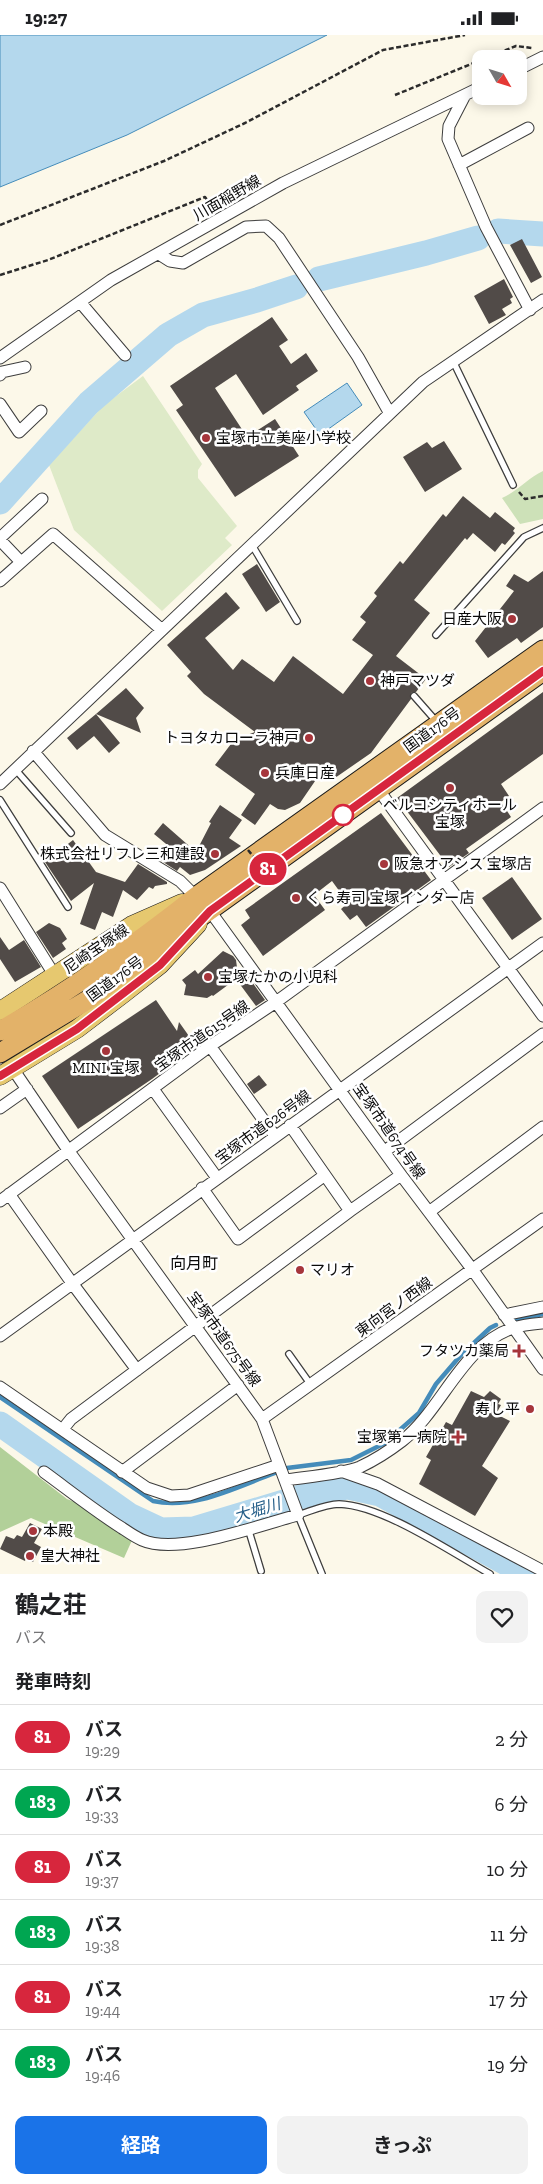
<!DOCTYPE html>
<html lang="ja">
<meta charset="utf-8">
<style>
:root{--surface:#fff;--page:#f2f2f2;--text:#202124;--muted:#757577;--line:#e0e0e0;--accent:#1a73e8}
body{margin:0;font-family:"Zilla Slab","Noto Sans JP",serif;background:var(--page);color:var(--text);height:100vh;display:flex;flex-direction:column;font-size:19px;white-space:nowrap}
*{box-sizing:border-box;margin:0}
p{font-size:16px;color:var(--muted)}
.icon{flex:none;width:28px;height:28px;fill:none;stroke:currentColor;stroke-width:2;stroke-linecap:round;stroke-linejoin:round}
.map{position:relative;height:1539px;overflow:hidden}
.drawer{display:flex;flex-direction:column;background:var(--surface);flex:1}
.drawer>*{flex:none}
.badge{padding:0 10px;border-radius:16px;font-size:18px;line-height:32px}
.needle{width:32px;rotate:129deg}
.controls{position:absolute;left:472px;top:15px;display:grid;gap:10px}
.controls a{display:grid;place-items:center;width:55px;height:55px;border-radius:10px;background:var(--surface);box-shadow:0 2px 12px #0003;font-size:25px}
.map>.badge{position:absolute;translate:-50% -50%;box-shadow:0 0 0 2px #fff}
h2{padding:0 15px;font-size:19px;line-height:45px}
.round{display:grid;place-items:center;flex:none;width:52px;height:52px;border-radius:10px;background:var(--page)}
.overview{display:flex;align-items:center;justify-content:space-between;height:85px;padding:0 15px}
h1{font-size:24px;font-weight:700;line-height:38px}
.primary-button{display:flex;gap:10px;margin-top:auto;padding:10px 15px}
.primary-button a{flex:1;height:58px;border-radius:10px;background:var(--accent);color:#fff;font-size:20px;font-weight:700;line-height:58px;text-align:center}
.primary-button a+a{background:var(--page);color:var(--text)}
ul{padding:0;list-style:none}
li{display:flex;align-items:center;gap:15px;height:65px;padding:0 15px;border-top:1px solid var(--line)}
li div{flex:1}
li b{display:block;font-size:19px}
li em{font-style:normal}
li .badge{min-width:55px;font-weight:700;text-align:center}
.status{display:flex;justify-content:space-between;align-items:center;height:35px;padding:0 25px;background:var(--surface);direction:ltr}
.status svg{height:14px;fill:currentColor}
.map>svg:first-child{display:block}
.green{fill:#cde1b8}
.forest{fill:#b2d099}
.pitch{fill:#deeac8}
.water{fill:#b4d8ed;stroke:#458cba}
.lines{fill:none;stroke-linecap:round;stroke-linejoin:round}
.stream{stroke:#458cba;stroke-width:4.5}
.river{stroke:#b4d8ed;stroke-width:25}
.building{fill:#514b48}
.service-casing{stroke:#3d3d3d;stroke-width:8}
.minor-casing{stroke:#3d3d3d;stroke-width:13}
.primary-casing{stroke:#1b1b1b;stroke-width:19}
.trunk-casing{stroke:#1b1b1b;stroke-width:21}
.path{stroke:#2c2c2c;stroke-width:2.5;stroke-dasharray:5 2.5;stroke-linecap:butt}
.service{stroke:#fff;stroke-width:5.5}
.minor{stroke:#fff;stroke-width:11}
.primary{stroke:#e6c86f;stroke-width:18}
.trunk{stroke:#e3b269;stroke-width:19}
.path-bridge{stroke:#2c2c2c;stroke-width:2.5;stroke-dasharray:5 2.5;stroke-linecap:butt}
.line-casing{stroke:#fff;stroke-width:11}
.line{stroke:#d7263d;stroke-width:8}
.poi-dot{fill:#a6353b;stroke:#fff;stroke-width:2}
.stop-dot{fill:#fff;stroke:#d7263d;stroke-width:2.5}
.labels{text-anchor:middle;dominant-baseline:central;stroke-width:5;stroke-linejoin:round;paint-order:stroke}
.street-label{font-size:15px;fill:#0a0a0a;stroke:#fff}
.poi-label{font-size:15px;fill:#0a0a0a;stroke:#fff;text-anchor:start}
.neighbourhood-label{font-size:16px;fill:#0a0a0a;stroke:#fff}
.water-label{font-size:16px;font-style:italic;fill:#255e89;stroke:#fff}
</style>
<div class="status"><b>19:27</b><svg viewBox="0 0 49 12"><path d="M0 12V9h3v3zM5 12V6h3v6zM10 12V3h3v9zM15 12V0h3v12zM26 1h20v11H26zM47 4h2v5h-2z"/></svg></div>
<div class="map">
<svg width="543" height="1539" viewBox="0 0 543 1539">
<rect width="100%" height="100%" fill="#fcf8e9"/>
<path class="green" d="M543,436V484L520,489L502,463C518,456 528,443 543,436Z"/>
<path class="forest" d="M0,1412L67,1464L138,1492L124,1523L31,1483L0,1497Z"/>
<path class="pitch" d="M143,341L202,429L198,435V443L237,491L225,503L232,510L162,576L74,495L49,430L104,370Z"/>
<path class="water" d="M0,0H327L127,100L0,152Z
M347,348L362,370L320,400L304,377Z"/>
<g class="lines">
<path class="stream" d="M515,1285L543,1279
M0,1362L153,1466C194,1475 236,1452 275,1438
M287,1433L351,1425L385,1408L419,1378L436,1349L461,1320L490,1293L496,1290"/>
<path class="river" d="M498,196L543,199
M319,244L426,218L478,203
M0,467L89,368L168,300L203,280L257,265L296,252
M0,1389L129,1480L161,1495L194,1494L317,1457L348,1452L380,1459L526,1539"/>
</g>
<path class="building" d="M522,204L542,242L531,248L510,210Z
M504,244L513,262L510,264L512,268L502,274L506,280L489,289L474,261Z
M272,282L288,305L279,311L291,329L306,318L318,336L296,351L299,355L263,380L236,339L215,353L247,402L275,384L299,421L235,462L176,375L183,370L170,351Z
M444,406L462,434L425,457L403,422L427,407L432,413Z
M463,461L490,483L495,477L515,493L513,496L515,498L505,510L502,508L495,517L473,498L467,505L465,503L414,565L430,578L396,621L426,644L416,657L411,658V664L371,718L332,745L324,733L300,768L285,775L278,774L270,769L255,790L241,780L255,759L215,730L234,705L255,697L204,659L187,641L191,637L167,610L226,557L240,573L205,603L233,635L242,624L274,647L293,621L343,659L373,620L352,605L366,587L360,582L377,561L374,558L400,526L403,529L443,479L446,482Z
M257,529L280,567L266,577L242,539Z
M543,536V592L521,608L517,603L488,623L475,606L514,556L506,551L514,539L528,547Z
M126,653L144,673L136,683L141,698L96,679Z
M543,657V719L501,749L509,761L501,767L511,782L466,814L469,818L449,832L397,763Z
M96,679L120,708L109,718L94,701L77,715L67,703Z
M220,770L242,785L229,803L241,811L205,835L190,840L180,832L177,836L160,825L171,813L154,799L163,788L196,817L211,788L209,787Z
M381,778L431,845L366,892L357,880L350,885L341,874L348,868L332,846L314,860L325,875L263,921L241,890L250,883L245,875Z
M73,805L96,837L125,847L138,829L167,847V849L155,851L153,854L149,852L137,865L123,855L113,882L102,877L95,895L80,889L94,848L71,866L45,827Z
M512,842L542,884L512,905L482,863Z
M49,888L60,893L67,904L62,908L66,914L53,923L36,897Z
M0,902L9,915L24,905L41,932L15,947L0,924Z
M223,916L233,921L236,925L238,940L244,936L265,965L256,971L236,944L213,961L212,960L207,963L184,960L186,950L182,945L195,935L198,939Z
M156,965L177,996L179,987L196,1011L152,1044L78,1094L42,1041Z
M259,1040L267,1050L254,1059L247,1049Z
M471,1356L484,1362L490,1356L501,1364L498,1369L501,1370L496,1379L510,1386L482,1431L498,1443L475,1481L419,1449L431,1425L426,1422L446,1387L452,1390Z
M30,1488L42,1494L34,1508L41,1512L33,1527L26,1523L25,1526L0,1514L6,1501L14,1504L17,1500L22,1502Z"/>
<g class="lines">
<g class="service-casing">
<path id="service" d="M453,326L513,450
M252,510L297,586
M436,600L524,502L543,493
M414,661L436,686
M15,734L71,798
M0,765L68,872
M289,1319L311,1350
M248,1493L261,1536
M322,1539L298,1480C311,1476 326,1469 339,1469C382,1470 451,1517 490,1539"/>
</g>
<g class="minor-casing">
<path id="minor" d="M519,34L543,22
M465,60L449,91L448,104L486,192L530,275
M459,130L528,93
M159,219L170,226L183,228L246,192L266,191L279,203L358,322L389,377
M80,267L125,320
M0,323L111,245L283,148L481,52
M0,340L2,337L25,332
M0,369L19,397L41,376
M0,503L42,464
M0,505L20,526
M0,546L53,499L162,595
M33,716L105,800L180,846L210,876L401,1140L472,1234L543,1334
M0,749L423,347L543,265
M378,754L543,981
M0,853L55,941
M210,1011L275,1101
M13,1034L68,1115L262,1384L298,1480C259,1490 178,1521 142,1505C135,1502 128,1497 122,1493C95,1476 70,1456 44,1437
M153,1054L217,1143
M0,1073L27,1054
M290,1090L350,1176
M385,1116L543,999
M202,1153L238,1204L325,1140
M9,1159L72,1248L137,1335
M0,1166L210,1011L276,967L543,773
M429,1177L543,1092
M504,1280L543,1272
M0,1301L543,908
M0,1352L147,1453L171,1461L189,1460L279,1430
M262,1384L543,1184
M63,1394L71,1384L350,1176L401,1140
M341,1436L378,1449L543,1536
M122,1437L238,1350
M285,1445C305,1442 343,1439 360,1432C375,1425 389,1416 402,1406C442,1375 462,1310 513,1293C522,1290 533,1289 543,1288"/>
</g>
<g class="primary-casing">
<path id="primary" d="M0,976L132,890L182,868
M0,1041L77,994L123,959L160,930L198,889"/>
</g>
<g class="trunk-casing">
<path id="trunk" d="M0,996C70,956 134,911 197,861L543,615
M0,1018L89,964L154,915L543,636"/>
</g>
<path class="path" d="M484,24L516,11L532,13
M395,60L481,25
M0,190L164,126L245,88L383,15L465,0
M0,240L48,225L205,162L213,173
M519,457L525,464L543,461"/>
<use href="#service" class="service"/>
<use href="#minor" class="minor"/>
<use href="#primary" class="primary"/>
<use href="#trunk" class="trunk"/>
<path class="path-bridge" d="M248,815L276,849"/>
</g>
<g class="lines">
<g class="line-casing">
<path id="line" d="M0,1041L77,994L160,930L210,876L543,636"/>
</g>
<use href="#line" class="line"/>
</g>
<g class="poi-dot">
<circle cx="206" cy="403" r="5"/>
<circle cx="512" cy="584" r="5"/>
<circle cx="370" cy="646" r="5"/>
<circle cx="309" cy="703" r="5"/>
<circle cx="265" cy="738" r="5"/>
<circle cx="450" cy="753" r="5"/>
<circle cx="215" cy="819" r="5"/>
<circle cx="384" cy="829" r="5"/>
<circle cx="296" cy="863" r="5"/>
<circle cx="208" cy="942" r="5"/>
<circle cx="106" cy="1016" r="5"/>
<circle cx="300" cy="1235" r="5"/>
<path d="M516.5 1308.5h5v5h5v5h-5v5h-5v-5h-5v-5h5z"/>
<circle cx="530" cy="1374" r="5"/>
<path d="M455.5 1394.5h5v5h5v5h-5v5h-5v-5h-5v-5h5z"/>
<circle cx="33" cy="1496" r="5"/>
<circle cx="30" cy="1521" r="5"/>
</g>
<circle class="stop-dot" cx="343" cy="780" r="10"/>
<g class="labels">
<g class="street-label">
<text transform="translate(227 163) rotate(-30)">川面稲野線</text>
<text transform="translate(432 695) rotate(-36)">国道176号</text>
<text transform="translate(96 914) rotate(-34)">尼崎宝塚線</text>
<text transform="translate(115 944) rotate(-36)">国道176号</text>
<text transform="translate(202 1001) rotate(-35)">宝塚市道615号線</text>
<text transform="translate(263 1092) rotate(-36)">宝塚市道626号線</text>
<text transform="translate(389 1096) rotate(55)">宝塚市道674号線</text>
<text transform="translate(394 1272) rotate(-36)">東向宮ノ西線</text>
<text transform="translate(224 1304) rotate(54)">宝塚市道675号線</text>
</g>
<g class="poi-label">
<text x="216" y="403">宝塚市立美座小学校</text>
<text x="502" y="584" text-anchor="end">日産大阪</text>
<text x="380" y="646">神戸マツダ</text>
<text x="299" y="703" text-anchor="end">トヨタカローラ神戸</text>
<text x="275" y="738">兵庫日産</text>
<text x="450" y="770" text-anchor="middle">ベルコシティホール<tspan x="450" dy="17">宝塚</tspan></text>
<text x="205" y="819" text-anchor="end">株式会社リフレ三和建設</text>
<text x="394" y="829">阪急オアシス 宝塚店</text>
<text x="306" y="863">くら寿司 宝塚インター店</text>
<text x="218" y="942">宝塚たかの小児科</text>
<text x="106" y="1033" text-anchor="middle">MINI 宝塚</text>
<text x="310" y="1235">マリオ</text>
<text x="509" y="1316" text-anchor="end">フタツカ薬局</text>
<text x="520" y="1374" text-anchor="end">寿し平</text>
<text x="447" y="1402" text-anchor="end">宝塚第一病院</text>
<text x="43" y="1496">本殿</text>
<text x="40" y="1521">皇大神社</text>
</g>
<g class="neighbourhood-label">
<text x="194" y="1228">向月町</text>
</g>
<g class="water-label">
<text transform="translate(257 1475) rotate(-17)">大堀川</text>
</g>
</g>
</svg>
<div class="controls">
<a><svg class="needle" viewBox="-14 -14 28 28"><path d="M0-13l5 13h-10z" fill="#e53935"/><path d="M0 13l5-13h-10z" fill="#757577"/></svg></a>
</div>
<b class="badge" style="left:268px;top:834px;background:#d7263d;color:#fff">81</b>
</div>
<section class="drawer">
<div class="overview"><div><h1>鶴之荘</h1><p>バス</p></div><a class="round"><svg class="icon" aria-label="heart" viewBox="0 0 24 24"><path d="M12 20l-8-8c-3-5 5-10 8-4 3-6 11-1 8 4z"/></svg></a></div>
<h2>発車時刻</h2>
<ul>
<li><span class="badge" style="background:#d7263d;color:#fff">81</span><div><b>バス</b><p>19:29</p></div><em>2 分</em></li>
<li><span class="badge" style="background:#00a651;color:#fff">183</span><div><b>バス</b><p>19:33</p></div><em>6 分</em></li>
<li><span class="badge" style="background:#d7263d;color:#fff">81</span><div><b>バス</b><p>19:37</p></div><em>10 分</em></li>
<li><span class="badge" style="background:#00a651;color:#fff">183</span><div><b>バス</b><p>19:38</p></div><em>11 分</em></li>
<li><span class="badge" style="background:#d7263d;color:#fff">81</span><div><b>バス</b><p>19:44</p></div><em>17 分</em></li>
<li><span class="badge" style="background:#00a651;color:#fff">183</span><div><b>バス</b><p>19:46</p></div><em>19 分</em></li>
</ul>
<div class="primary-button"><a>経路</a><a>きっぷ</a></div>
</section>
